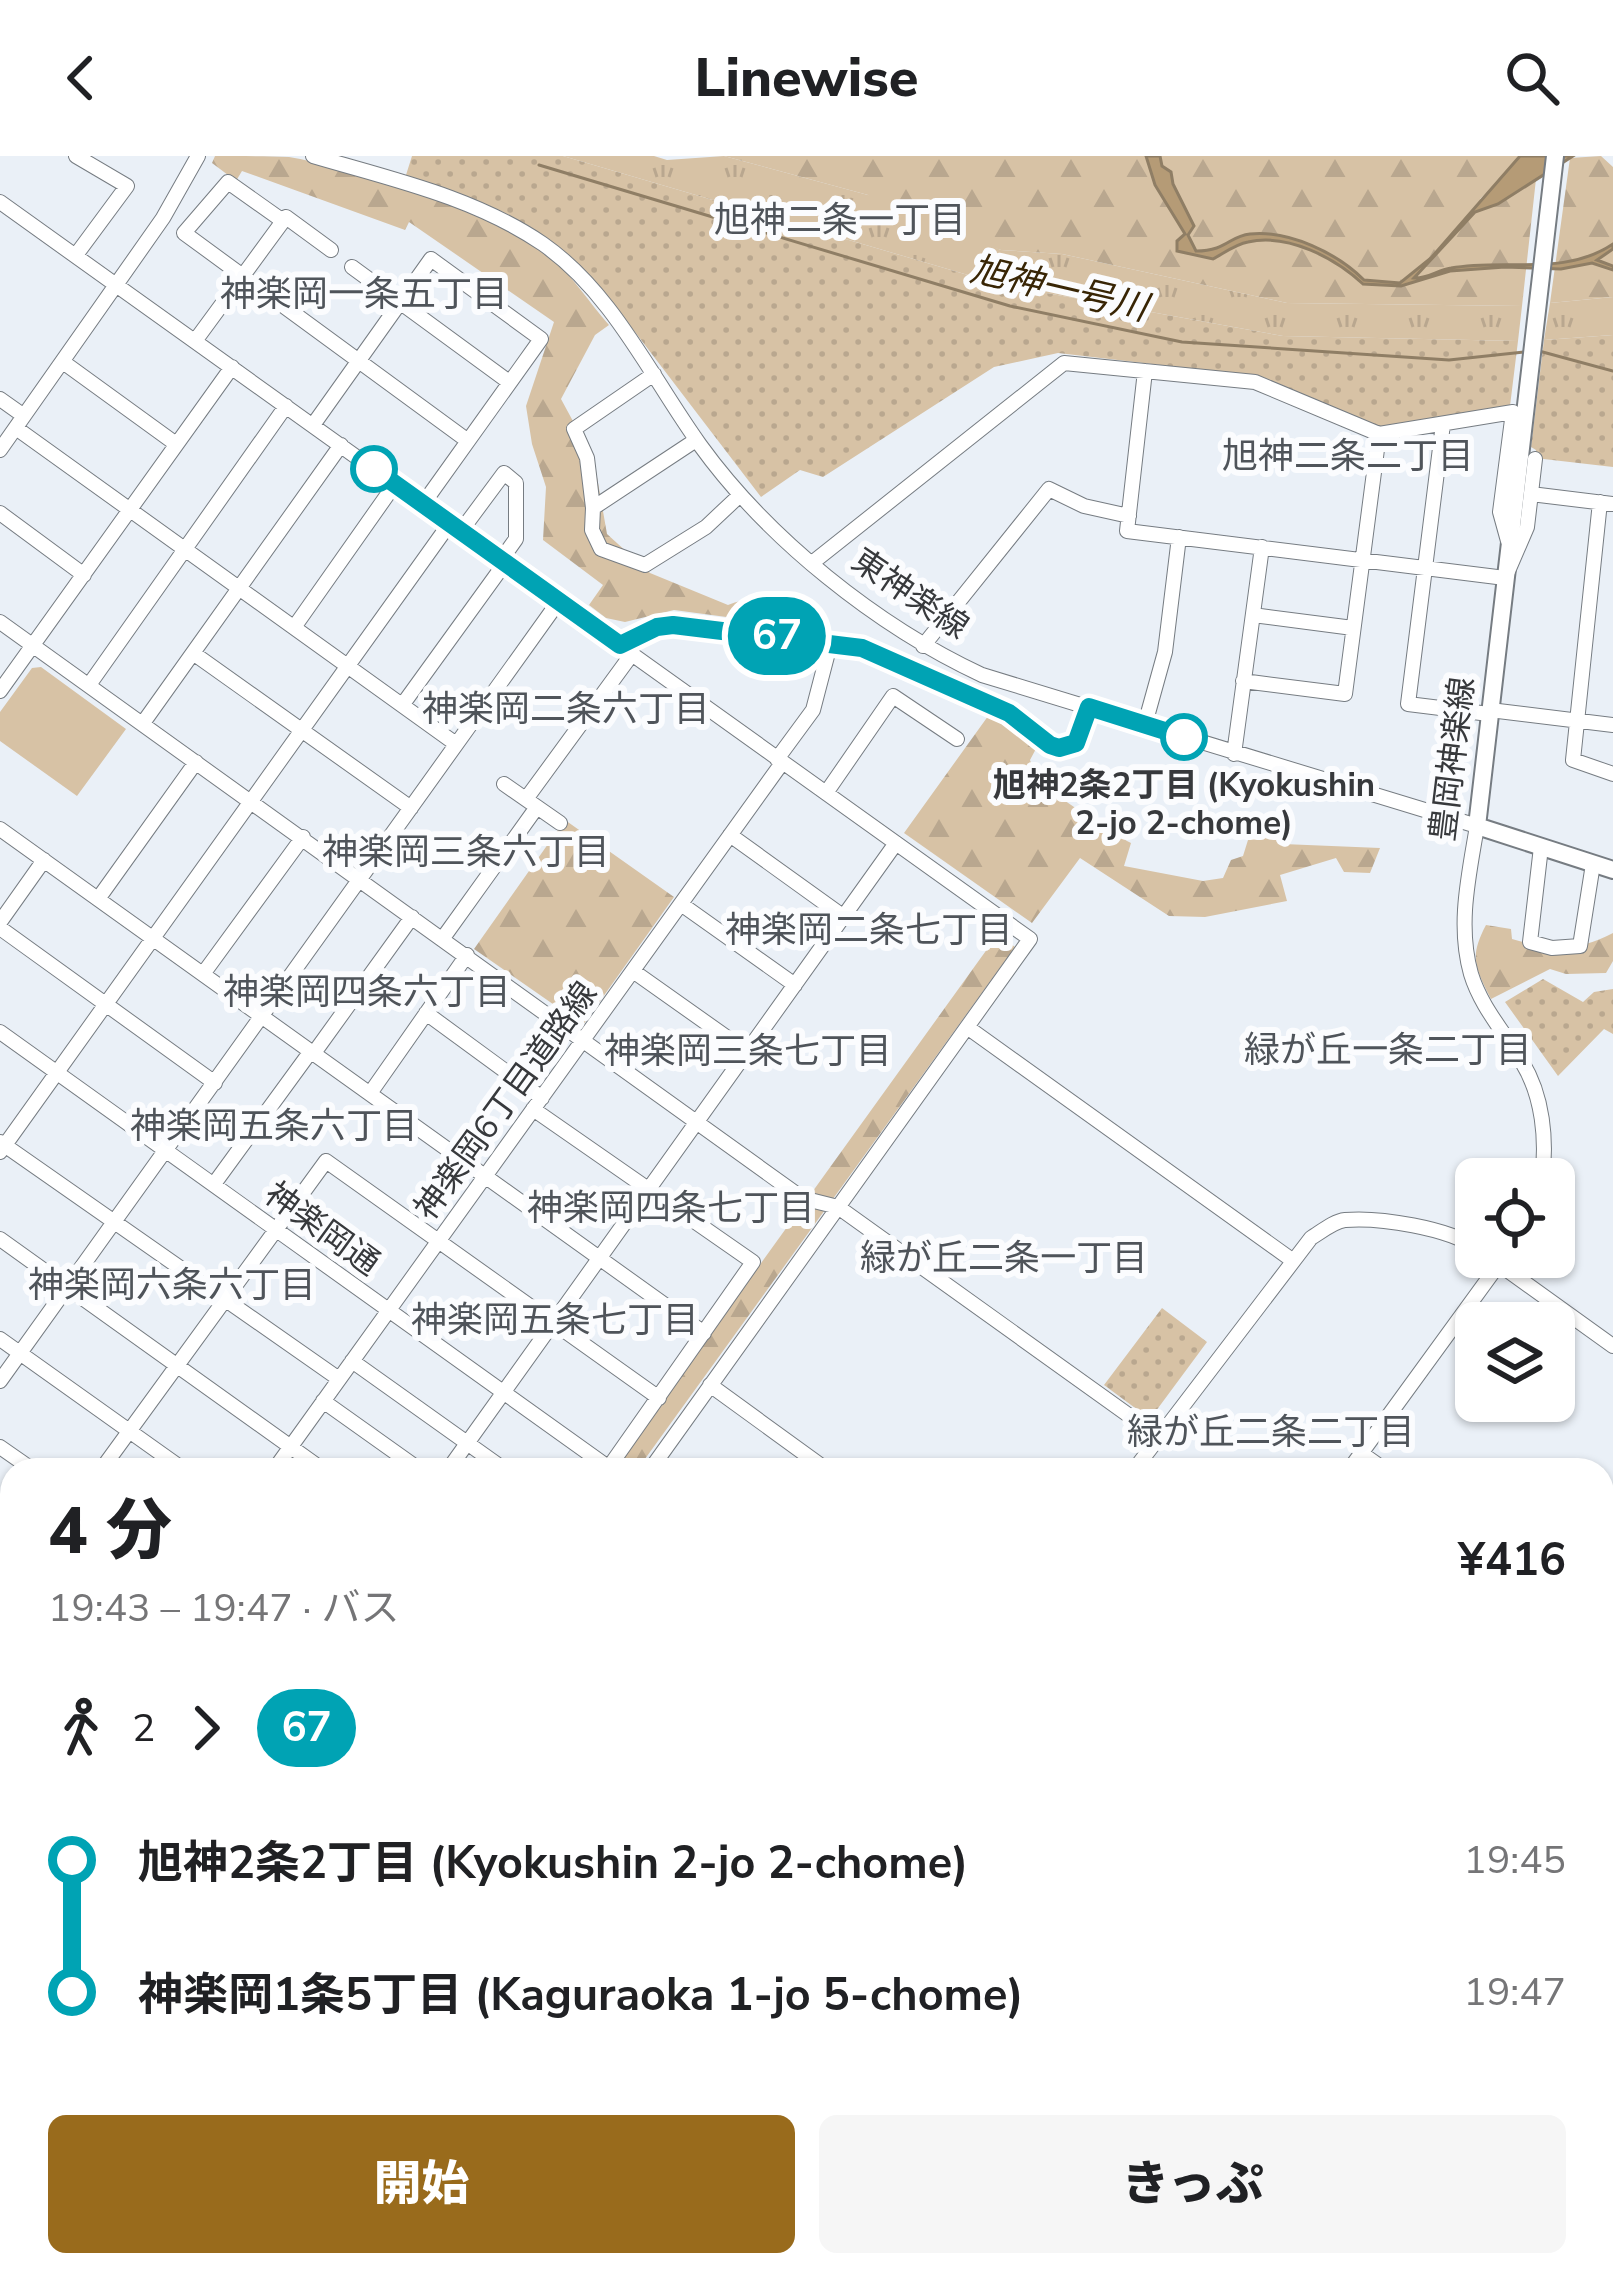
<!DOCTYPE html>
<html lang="ja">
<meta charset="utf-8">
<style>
:root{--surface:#fff;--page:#f6f6f6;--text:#202124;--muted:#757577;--accent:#996b1c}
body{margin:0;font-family:"Nunito Sans","Noto Sans JP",sans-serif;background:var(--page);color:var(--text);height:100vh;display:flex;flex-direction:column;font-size:45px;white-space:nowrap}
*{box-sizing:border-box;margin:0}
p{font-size:39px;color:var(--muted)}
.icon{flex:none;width:66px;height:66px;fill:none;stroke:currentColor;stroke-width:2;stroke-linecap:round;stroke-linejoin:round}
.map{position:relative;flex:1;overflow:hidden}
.drawer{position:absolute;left:0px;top:1302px;width:1614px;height:819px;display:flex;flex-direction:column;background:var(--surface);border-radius:36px 36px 0 0;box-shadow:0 3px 9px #0004}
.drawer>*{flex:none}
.badge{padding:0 24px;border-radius:39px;font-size:42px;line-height:78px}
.buttons{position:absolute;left:1455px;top:1002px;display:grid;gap:24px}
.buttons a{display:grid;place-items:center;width:120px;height:120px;border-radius:18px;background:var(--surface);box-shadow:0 3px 9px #0004;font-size:60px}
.map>.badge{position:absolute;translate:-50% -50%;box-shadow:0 0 0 6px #fff}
.legs{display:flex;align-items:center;gap:18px;height:132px;padding:0 48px;font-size:39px}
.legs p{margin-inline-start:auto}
.head{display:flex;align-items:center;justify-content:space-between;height:204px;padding:0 48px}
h1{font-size:66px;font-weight:800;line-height:90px}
.button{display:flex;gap:24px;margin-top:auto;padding:24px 48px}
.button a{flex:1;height:138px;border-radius:18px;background:var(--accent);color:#fff;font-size:48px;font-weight:800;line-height:138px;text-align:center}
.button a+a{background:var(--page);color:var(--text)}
ul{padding:0 48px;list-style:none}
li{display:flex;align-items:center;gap:42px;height:132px;font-size:45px}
li i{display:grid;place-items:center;width:18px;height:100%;margin:0 15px;background:currentColor}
li i::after{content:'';width:30px;height:30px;margin:-15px;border:9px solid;border-radius:50%;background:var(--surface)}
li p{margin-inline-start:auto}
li:first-child i{background:linear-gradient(#0000 50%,currentColor 0)}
li:last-child i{background:linear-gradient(currentColor 50%,#0000 0)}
header{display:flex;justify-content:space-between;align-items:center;height:156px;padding:0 48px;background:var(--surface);font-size:54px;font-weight:800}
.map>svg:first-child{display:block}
.grass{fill:url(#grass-tufts)}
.forest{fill:url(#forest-firs)}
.park{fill:url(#park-dots)}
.garden{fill:#d7c2a5}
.water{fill:#b59b76;stroke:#8f7e65;stroke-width:3}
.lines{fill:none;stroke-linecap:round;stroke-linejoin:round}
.stream{stroke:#8f7e65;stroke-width:3}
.minor-casing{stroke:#767c82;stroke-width:16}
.major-casing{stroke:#767c82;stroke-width:20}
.minor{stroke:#fff;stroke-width:14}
.major{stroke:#fff;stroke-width:16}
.line-1-casing{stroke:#fff;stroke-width:27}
.line-1{stroke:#00a3b4;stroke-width:18}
.stop-1-dot{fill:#fff;stroke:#00a3b4;stroke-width:6}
.labels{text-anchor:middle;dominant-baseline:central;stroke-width:12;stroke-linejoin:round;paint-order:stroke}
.street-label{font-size:33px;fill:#37393c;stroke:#fbfcfe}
.stop-label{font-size:33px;font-weight:bold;fill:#37393c;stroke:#fbfcfe}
.neighbourhood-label{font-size:36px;fill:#4f545a;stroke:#fbfcfe}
.water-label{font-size:36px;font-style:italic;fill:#382505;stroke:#fbfcfe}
</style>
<header><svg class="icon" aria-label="back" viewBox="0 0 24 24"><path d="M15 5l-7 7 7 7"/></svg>Linewise<svg class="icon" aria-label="search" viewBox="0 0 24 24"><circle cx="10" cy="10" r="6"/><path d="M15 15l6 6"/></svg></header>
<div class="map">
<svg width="1613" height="2120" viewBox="0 0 1613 2120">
<defs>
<pattern id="grass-tufts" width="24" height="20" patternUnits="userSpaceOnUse" patternTransform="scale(3)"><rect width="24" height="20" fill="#d7c2a5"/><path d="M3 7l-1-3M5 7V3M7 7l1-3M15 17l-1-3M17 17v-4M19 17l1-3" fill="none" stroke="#b9a78f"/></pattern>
<pattern id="forest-firs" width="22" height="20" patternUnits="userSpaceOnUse" patternTransform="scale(3)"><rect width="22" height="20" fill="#d7c2a5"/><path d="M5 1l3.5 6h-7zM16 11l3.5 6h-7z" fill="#b9a78f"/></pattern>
<pattern id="park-dots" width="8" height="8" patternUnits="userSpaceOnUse" patternTransform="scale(3)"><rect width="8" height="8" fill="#d7c2a5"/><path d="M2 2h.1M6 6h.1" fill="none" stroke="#b9a78f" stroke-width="1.8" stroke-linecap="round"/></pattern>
</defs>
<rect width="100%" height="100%" fill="#eaf0f7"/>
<path class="grass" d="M563,0H654L667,4L724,0L868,39L1001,94L1062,98L1287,147L1522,150L1518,185L1283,180L1002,129Z
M1613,141V179L1544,184L1550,147Z"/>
<path class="forest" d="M215,0C239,0 266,0 289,1C357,13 487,52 541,92C567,112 587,144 609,169L595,179L561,243L594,304L607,378L650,417L728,449C761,435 789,450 818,468L817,473L674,454L625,466L606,462L589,449L603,429L543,384L546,331L532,288L526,250L554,166L409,66L405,74L242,15L236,25L212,7Z
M724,0H1520L1510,15L1480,43L1498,48L1536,23L1522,150L1287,147L1062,98L1001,94L873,54L868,39Z
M1601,0L1613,11V141L1550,147L1570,2Z
M991,556L1038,589L1030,604C1032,609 1034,616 1037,621C1045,634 1114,678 1131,687L1124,710L1203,725L1223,722L1231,704L1243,700L1253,668L1291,669L1283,688L1380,692L1370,717L1344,716L1336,702L1280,719L1287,745L1205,761L1169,760L1080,702L1032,767L904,677Z
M565,664L674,741L583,869L474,793Z
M1486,769L1511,773L1512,783C1550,794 1577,796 1613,777V805L1606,817L1566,818L1550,813L1491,843C1475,811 1469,801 1486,769Z
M998,778L1015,791L637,1314H612Z"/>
<path class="park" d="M412,0H563L1002,129L1283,180L1518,185L1510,250L1378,273L1263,221L1058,197L994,211L823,321L800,314L761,341L622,159L548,84L503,56L406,19Z
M1613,179V311L1535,302L1536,294L1531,291L1544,184Z
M1543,823L1583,846L1594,836L1613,833V878L1604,873L1558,920L1505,846Z
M1162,1152L1207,1186L1150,1263L1104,1229Z"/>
<path class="garden" d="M41,511L126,573L77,640L0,585V556L32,512Z
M1613,1833V1996L1612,1997L1602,1990V1848Z"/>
<path class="water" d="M1146,0H1160L1162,10L1171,16L1173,28L1194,70L1188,79L1196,95C1227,95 1229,80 1250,78C1289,74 1337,97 1364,124L1400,127L1431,102L1520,0H1573L1498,48L1475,56L1414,122C1428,123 1437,114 1451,112C1506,102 1564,121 1613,88V93L1597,104L1613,110V114L1592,107L1561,113L1505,111L1450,115L1401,130L1363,128C1335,102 1288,77 1248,86C1236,88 1224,97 1213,103L1177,95V85L1185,78L1155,29Z"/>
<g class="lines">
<path class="stream" d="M539,9L1010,150L1182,186L1449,204L1524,196
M1539,195L1613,215
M0,1843L12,1839
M811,2109L826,2120"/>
<g class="minor-casing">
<path id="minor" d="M76,0L127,30L76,99
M313,0C391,23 474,41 543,88C613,137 651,221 700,289C768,383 877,470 982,519L1477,670C1469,719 1457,769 1471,818C1481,851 1505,877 1522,906C1543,940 1547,984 1542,1023
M0,46L1030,783L650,1314
M283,65L228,26L184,77L468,285
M352,111L509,226
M195,185L286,61L331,94
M63,206L176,288
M1145,215L1127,375L1505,422L1527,371L1535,303
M0,243L24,260
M1443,268L1408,548L1489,558
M313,269L431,103L541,183L423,348
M16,272L456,588
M696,284L593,352L592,374L601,393L645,409L706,371L740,339
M0,294L163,62L198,0
M1531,338L1613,348
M1600,346L1573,604L1613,618
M593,352L587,302L574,273L654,218
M0,357L84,419
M461,375L504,317L516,327V383L501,404
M812,407L1064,207L1255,226L1379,278L1513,256L1500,356L1508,385
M1253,459L1353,472
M0,466L802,1042L838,1051L1159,1281
M295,470L395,328
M620,489L657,471L673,469L862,492L1009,557L1050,589L1059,592L1076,587L1089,551
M923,490L1049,333L1084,350L1129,360
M193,497L411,652
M1243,525L1345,538L1379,278
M89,529L286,250
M0,535L232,211
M403,548L505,407
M1490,554L1613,569
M143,567L341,289
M1145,568L1165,496L1179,381
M1234,598L1262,391
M777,603L813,554L831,485
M504,628L560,667
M826,637L893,540L957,583
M526,643L632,498
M0,673L704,1177
M730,679L844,761
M1541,691L1530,786L1552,792L1580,790L1593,708
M98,743L196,606
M681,748L795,829
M0,766L44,704
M0,772L215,927
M443,782L537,651
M633,815L746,895
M203,818L303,681
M426,857L542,942
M967,871L1292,1104
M0,876L612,1314
M314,897L412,761
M371,936L467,799
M533,953L753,1106L607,1314
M0,986L339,1223
M0,996L450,367
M214,1028L311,895
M0,1083L323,1314
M1489,1101L1613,1190
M0,1183L184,1314
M352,1205L505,1314
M0,1225L559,445
M710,1229L827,1314
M323,1245L420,1314
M0,1291L33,1314
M1361,1297L1385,1314
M101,1314L326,1005L659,1242
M274,1314L782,607
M448,1314L896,687
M1134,1314L1311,1082C1321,1076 1334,1065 1345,1064C1379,1061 1449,1072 1476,1092
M1349,1314L1504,1101
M0,1373L12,1381
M0,1455L12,1463
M1602,1469L1613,1477
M12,1539L0,1556L12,1564
M0,1697L12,1680
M0,1797L12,1792
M0,1882L12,1891
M1602,2024L1613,2032
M0,2029L12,2037
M0,2108L16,2120
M113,2109L128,2120
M225,2109L240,2120
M316,2109L332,2120
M840,2109L855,2120
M1414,2109L1429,2120
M42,2120L50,2109
M702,2120L709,2109
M771,2120L779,2109
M1066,2120L1074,2109
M1356,2120L1364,2109"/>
</g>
<g class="major-casing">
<path id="major" d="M1555,0L1477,670L1613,714"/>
</g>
<use href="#minor" class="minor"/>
<use href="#major" class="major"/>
</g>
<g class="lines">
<g class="line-1-casing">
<path id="line-1" d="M374,313L620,489L657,471L673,469L862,492L1009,557L1050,589L1059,592L1076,587L1089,551L1184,581"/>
</g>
<use href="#line-1" class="line-1"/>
</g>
<g class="stop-1-dot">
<circle cx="374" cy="313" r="21"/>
<circle cx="1184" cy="581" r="21"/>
</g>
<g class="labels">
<g class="street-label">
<text transform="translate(910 438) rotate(34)">東神楽線</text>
<text transform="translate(1453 603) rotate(-83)">豊岡神楽線</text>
<text transform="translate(506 945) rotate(-54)">神楽岡6丁目道路線</text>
<text transform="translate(322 1073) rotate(36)">神楽岡通</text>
</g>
<g class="stop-label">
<text x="1184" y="629">旭神2条2丁目 (Kyokushin<tspan x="1184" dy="38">2-jo 2-chome)</tspan></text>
</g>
<g class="neighbourhood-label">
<text x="840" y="64">旭神二条一丁目</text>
<text x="364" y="138">神楽岡一条五丁目</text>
<text x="1348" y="300">旭神二条二丁目</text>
<text x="566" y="553">神楽岡二条六丁目</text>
<text x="466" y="696">神楽岡三条六丁目</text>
<text x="869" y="774">神楽岡二条七丁目</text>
<text x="367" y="836">神楽岡四条六丁目</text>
<text x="1388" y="894">緑が丘一条二丁目</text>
<text x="748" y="895">神楽岡三条七丁目</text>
<text x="274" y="970">神楽岡五条六丁目</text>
<text x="671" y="1052">神楽岡四条七丁目</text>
<text x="1004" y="1102">緑が丘二条一丁目</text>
<text x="172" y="1129">神楽岡六条六丁目</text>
<text x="555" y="1164">神楽岡五条七丁目</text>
<text x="1271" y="1276">緑が丘二条二丁目</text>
</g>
<g class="water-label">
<text transform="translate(1059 133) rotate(13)">旭神一号川</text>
</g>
</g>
</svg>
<div class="buttons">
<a><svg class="icon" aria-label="locate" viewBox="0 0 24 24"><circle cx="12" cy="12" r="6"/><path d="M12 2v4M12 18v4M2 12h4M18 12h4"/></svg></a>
<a><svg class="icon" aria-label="layers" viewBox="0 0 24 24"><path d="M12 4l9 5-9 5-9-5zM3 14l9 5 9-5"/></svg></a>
</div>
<b class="badge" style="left:777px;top:480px;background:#00a3b4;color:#fff">67</b>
<section class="drawer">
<div class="head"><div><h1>4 分</h1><p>19:43 – 19:47 · バス</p></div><b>¥416</b></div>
<div class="legs"><svg class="icon" aria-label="walk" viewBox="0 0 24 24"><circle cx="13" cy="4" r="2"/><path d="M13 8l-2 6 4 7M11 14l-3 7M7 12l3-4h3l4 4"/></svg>2<svg class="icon" aria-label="forward" viewBox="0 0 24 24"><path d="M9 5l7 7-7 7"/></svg><b class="badge" style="background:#00a3b4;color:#fff">67</b></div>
<ul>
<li><i style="color:#00a3b4"></i><b>旭神2条2丁目 (Kyokushin 2-jo 2-chome)</b><p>19:45</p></li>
<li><i style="color:#00a3b4"></i><b>神楽岡1条5丁目 (Kaguraoka 1-jo 5-chome)</b><p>19:47</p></li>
</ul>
<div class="button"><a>開始</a><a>きっぷ</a></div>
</section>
</div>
